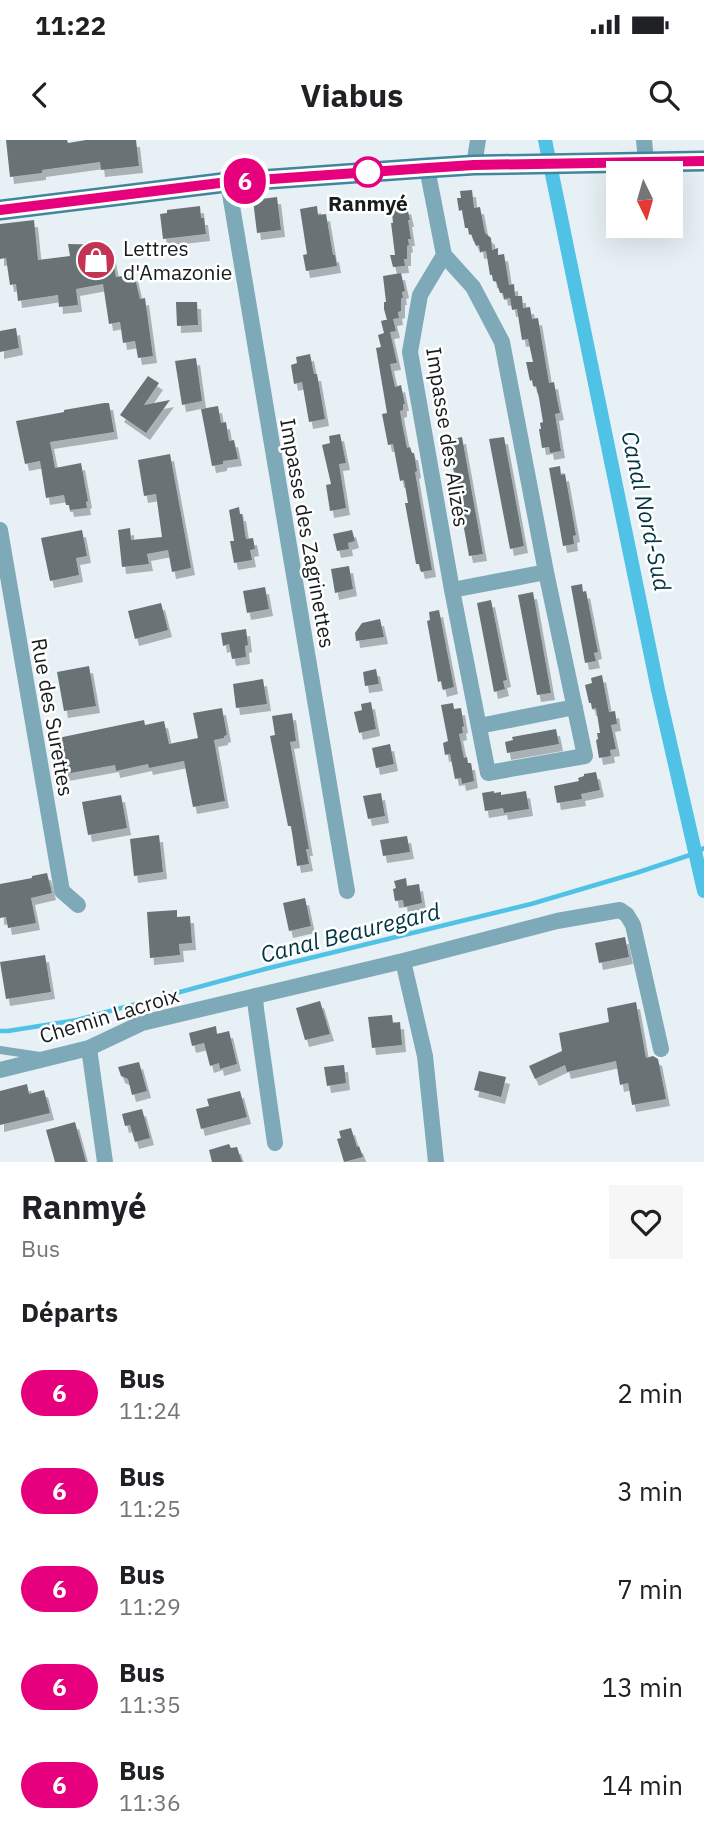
<!DOCTYPE html>
<html lang="fr">
<meta charset="utf-8">
<style>
:root{--surface:#fff;--page:#f6f6f6;--text:#202124;--muted:#757577}
body{margin:0;font-family:"IBM Plex Sans",sans-serif;background:var(--page);color:var(--text);height:100vh;display:flex;flex-direction:column;font-size:26px;white-space:nowrap}
*{box-sizing:border-box;margin:0}
p{font-size:23px;color:var(--muted)}
.icon{flex:none;width:38px;height:38px;fill:none;stroke:currentColor;stroke-width:2;stroke-linecap:round;stroke-linejoin:round}
.map{position:relative;height:1022px;overflow:hidden}
.details{display:flex;flex-direction:column;background:var(--surface);flex:1}
.details>*{flex:none}
.badge{padding:0 14px;border-radius:23px;font-size:24px;line-height:46px}
.needle{width:46px;rotate:175deg}
.controls{position:absolute;left:606px;top:21px;display:grid;gap:14px}
.controls a{display:grid;place-items:center;width:77px;height:77px;border-radius:0px;background:var(--surface);box-shadow:0 7px 28px #0002;font-size:35px}
.map>.badge{position:absolute;translate:-50% -50%;box-shadow:0 0 0 4px #fff}
h2{padding:0 21px;font-size:26px;line-height:63px}
.round{display:grid;place-items:center;flex:none;width:74px;height:74px;border-radius:0px;background:var(--page)}
.overview{display:flex;align-items:center;justify-content:space-between;height:119px;padding:0 21px}
h1{font-size:33px;font-weight:700;line-height:52px}
ul{padding:0;list-style:none}
li{display:flex;align-items:center;gap:21px;height:98px;padding:0 21px}
li div{flex:1}
li b{display:block;font-size:26px}
li em{font-style:normal}
li .badge{min-width:77px;font-weight:700;text-align:center}
.status{display:flex;justify-content:space-between;align-items:center;height:49px;padding:0 35px;background:var(--surface);direction:ltr}
.status svg{height:19px;fill:currentColor}
header{display:flex;justify-content:space-between;align-items:center;height:91px;padding:0 21px;background:var(--surface);font-size:32px;font-weight:700}
.map>svg:first-child{display:block}
.lines{fill:none;stroke-linecap:round;stroke-linejoin:round}
.stream{stroke:#4fc2e6;stroke-width:4.5}
.canal{stroke:#4fc2e6;stroke-width:14}
.building{fill:#697376;filter:url(#shadow)}
.lane{stroke:#7ea9b8;stroke-width:8}
.street{stroke:#7ea9b8;stroke-width:16}
.secondary{stroke:#41869d;stroke-width:21}
.line-casing{stroke:#fff;stroke-width:16}
.line{stroke:#e6007e;stroke-width:10}
.stop-dot{fill:#fff;stroke:#e6007e;stroke-width:3.5}
.labels{text-anchor:middle;dominant-baseline:central;stroke-width:5;stroke-linejoin:round;paint-order:stroke}
.stop-label{font-size:21px;font-weight:bold;fill:#181c1d;stroke:#fff}
.poi-label{font-size:21px;fill:#181c1d;stroke:#fff;text-anchor:start}
.street-label{font-size:21px;fill:#181c1d;stroke:#fff}
.water-label{font-size:23px;font-style:italic;fill:#003644;stroke:#fff}
</style>
<div class="status"><b>11:22</b><svg viewBox="0 0 49 12"><path d="M0 12V9h3v3zM5 12V6h3v6zM10 12V3h3v9zM15 12V0h3v12zM26 1h20v11H26zM47 4h2v5h-2z"/></svg></div>
<header><svg class="icon" aria-label="back" viewBox="0 0 24 24"><path d="M15 5l-7 7 7 7"/></svg>Viabus<svg class="icon" aria-label="search" viewBox="0 0 24 24"><circle cx="10" cy="10" r="6"/><path d="M15 15l6 6"/></svg></header>
<div class="map">
<svg width="704" height="1022" viewBox="0 0 704 1022">
<defs>
<filter id="shadow"><feDropShadow dx="4" dy="7" stdDeviation="0" flood-color="#0004"/></filter>
</defs>
<rect width="100%" height="100%" fill="#e7f1f5"/>
<g class="lines">
<path class="stream" d="M0,891H8L77,880L265,829L531,764L636,733L696,713L704,708"/>
<path class="canal" d="M545,0L658,550L704,751"/>
</g>
<path class="building" d="M6,0H67L68,3L86,0H136L139,26L101,30L100,22L42,30V33L10,37Z
M472,50L474,68L480,67L485,93L491,98L492,110L498,108V115L504,114L509,145L514,144L515,156H522L523,168L530,167L532,179L538,178L549,243L554,242L558,264L560,273L555,274L561,311L550,313L549,307L542,308L539,289H541L540,283L543,282L539,258L536,246H533L532,240L530,241L526,222H533L528,199L522,200L517,169L512,170L510,158L504,159L503,153H500L496,141H493L492,135H490L486,111L480,112L479,105L476,106L471,94H469L468,88H465L462,70L459,71L457,58H461L460,51Z
M277,57L281,90L257,93L253,60Z
M402,62L403,68L407,67L410,80H408L411,99H408L409,105L407,106V119H404L405,126L393,127L390,115H395L391,83H393L391,64Z
M200,66L201,78H204L206,94L163,99L160,74L167,73V70Z
M317,66L318,75L326,74L333,115H335L337,126L306,131L303,115L307,114L300,69Z
M34,80L38,120L70,116L68,104L110,105L116,137L134,134L140,159L145,158L153,216L138,218L135,201L123,203L120,182L109,184L103,144L76,149L78,165L59,167L58,155L18,161L16,144L10,145L6,118L0,119V84Z
M401,133L405,151L402,152L403,158H401V171L398,172L399,178L393,179L396,191L390,192L397,223L390,224L395,247L401,245L405,264H403V270L400,271L402,283L407,308L410,307L412,313H414L417,331L415,332L432,430L421,432L419,424H416L405,363H408L404,340L400,341L393,304L388,305L382,274L387,273L376,208L381,207L378,195L384,193L381,181L389,179L387,180L384,169V162H386L383,136Z
M176,162H197L198,185L177,186Z
M16,188L19,208L0,212V191Z
M310,214L314,234H317L325,279L309,282L302,242L294,244L291,225L297,223L296,217Z
M196,218L202,261L182,265L175,221Z
M148,236L159,243L144,265L170,260L146,293L120,275Z
M104,263H109L114,292L50,302L55,328L81,323L88,361L86,362L87,368L70,370L69,365H66L64,355L46,358L40,321L25,324L16,281L64,272V270Z
M218,266L221,283L226,282L229,301L234,300L238,319L223,321V324L212,326L201,269Z
M340,294L346,323L339,324L346,368L330,371L326,345L331,344L322,305L330,303L329,296Z
M462,297L483,414L469,416L448,300Z
M504,297L524,406L510,409L489,299Z
M170,314L191,428L172,432L168,410L147,414L149,424L122,427L118,390L130,388L131,400L162,397L156,354L144,356L138,320Z
M560,326L561,335L565,334L576,395L573,396L574,404L563,406L549,328Z
M239,367L240,374H242L246,399L253,398L255,409L250,410L252,420L234,423L230,401H234L229,370Z
M82,390L87,416L76,418L79,435L50,441L41,398Z
M352,390L355,401L348,403L349,409L337,411L333,394Z
M349,426L353,449L335,453L331,429Z
M582,444L583,452L586,451L598,512L594,513L596,521L585,523L571,446Z
M265,447L269,469L247,473L243,451Z
M533,452L551,553L537,555L518,455Z
M491,460L507,540L503,541L505,549L494,552L477,463Z
M161,463L168,490L135,499L128,471Z
M439,470L454,547L443,550L441,541L438,542L427,481L430,480L429,472Z
M380,479L384,497L356,501L355,493L362,483Z
M246,489L248,505L245,506L246,517L232,519L229,504L223,506L221,493Z
M89,526L96,566L64,571L57,532Z
M376,529L379,544L365,546L363,532Z
M602,535L609,572L615,571L617,584L611,585L616,609L610,610L611,616L599,618L596,600L598,599L597,593H600L598,580L596,568L592,569L591,563H589L585,545L592,543L591,538Z
M263,539L267,564L236,568L233,544Z
M371,562L376,589L359,593L354,572L362,570L361,564Z
M453,563L454,569L461,568L464,586L462,587L463,593L459,594L464,618L467,617L468,623H471L474,641L462,644L461,638L455,639L450,614L445,615L443,603L448,601L441,565Z
M222,568L227,595L224,596V598L214,600L225,661L193,667L184,621L149,628L148,624L116,631L115,625L65,634L58,598L144,580L145,585L164,581L169,604L198,598L193,573Z
M292,573L296,601L290,602L309,709H306L309,724L297,726L291,686H288L270,596L275,595L272,576Z
M556,589L559,604L507,613L505,602L513,600L512,597Z
M390,604L394,624L376,628L372,608Z
M596,632L600,650L581,654L582,659L557,663L554,646L579,641L578,638L584,636V634Z
M494,651V653L501,652V655L526,651L529,669L504,673L503,668L485,671L482,653Z
M381,653L385,676L368,679L363,656Z
M121,655L127,688L88,695L82,662Z
M159,695L163,732L134,736L130,699Z
M407,696L410,712L383,716L380,700Z
M47,733L52,753L31,758L36,783L8,788L6,777L0,778V744L32,738V736Z
M406,738L407,746L419,744L422,763L404,767L403,760L395,761L393,749L396,748L394,741Z
M305,758L311,786L289,791L283,763Z
M177,770V777L190,776L192,803L179,804L180,815L150,818L147,772Z
M625,797L629,817L599,823L595,803Z
M45,815L51,852L6,859L0,822Z
M320,861L330,894L305,900L296,868Z
M636,862L646,918L653,916L658,919L666,959L632,965L628,943L620,945L616,921L567,932L565,925L535,939L529,926L562,911L559,893L609,882L607,868Z
M392,875L393,883L400,882L402,905L372,908L368,877Z
M216,886L217,894L229,891L237,924L220,929L219,923L210,926L204,903L192,906L189,893Z
M139,922L147,951L132,955L128,939L121,936L118,927Z
M344,925L346,943L327,946L324,927Z
M479,931L506,937L501,957L474,950Z
M27,944L29,954L44,950L50,973L0,985V951Z
M240,951L247,977L201,989L196,969L209,966L207,959Z
M142,969L150,998L135,1002L130,985L125,986L122,974Z
M75,982L86,1022H55L46,990Z
M351,988L357,1007L359,1006L363,1017L344,1022L337,999L341,998L339,991Z
M229,1004L231,1008L237,1007L242,1022H212L209,1010Z"/>
<g class="lines">
<path class="lane" d="M0,910L40,916"/>
<path class="street" d="M644,0L646,21
M474,25L478,0
M427,28L444,115L473,147L502,202L546,432L585,616L488,633L452,450L410,212L420,155L444,115
M228,42L347,751
M0,390L62,751L78,765
M452,450L546,432
M479,586L575,567
M403,821L425,916L436,1022
M255,856L256,869L275,1003
M89,908L105,1022
M0,930L89,908L142,883L403,821L557,781L620,770L627,775L633,785L661,909"/>
<path class="secondary" d="M0,70L228,42L427,28L474,25L704,21"/>
</g>
<g class="lines">
<g class="line-casing">
<path id="line" d="M0,70L228,42L427,28L474,25L704,21"/>
</g>
<use href="#line" class="line"/>
</g>
<defs>
<g id="shop-disc" transform="scale(2.0125)"><circle r="9.5" fill="#c33354" stroke="#fff"/><path d="M-5-2.5h2.3a2.7 3.5 0 0 1 5.4 0H5L5.5 6h-11ZM-1.5-2.5h3a1.5 2.3 0 0 0-3 0Z" fill="#fff"/></g>
</defs>
<g fill-rule="evenodd">
<use href="#shop-disc" x="96" y="120"/>
</g>
<circle class="stop-dot" cx="368" cy="32" r="14"/>
<g class="labels">
<g class="stop-label">
<text x="368" y="63">Ranmyé</text>
</g>
<g class="poi-label">
<text x="123" y="108">Lettres<tspan x="123" dy="24">d'Amazonie</tspan></text>
</g>
<g class="street-label">
<text transform="translate(448 297) rotate(81)">Impasse des Alizés</text>
<text transform="translate(308 393) rotate(80)">Impasse des Zagrinettes</text>
<text transform="translate(53 577) rotate(80)">Rue des Surettes</text>
<text transform="translate(109 875) rotate(-17)">Chemin Lacroix</text>
</g>
<g class="water-label">
<text transform="translate(647 371) rotate(78)">Canal Nord-Sud</text>
<text transform="translate(350 792) rotate(-14)">Canal Beauregard</text>
</g>
</g>
</svg>
<div class="controls">
<a><svg class="needle" viewBox="-14 -14 28 28"><path d="M0-13l5 13h-10z" fill="#e53935"/><path d="M0 13l5-13h-10z" fill="#757577"/></svg></a>
</div>
<b class="badge" style="left:245px;top:41px;background:#e6007e;color:#fff">6</b>
</div>
<section class="details">
<div class="overview"><div><h1>Ranmyé</h1><p>Bus</p></div><a class="round"><svg class="icon" aria-label="heart" viewBox="0 0 24 24"><path d="M12 20l-8-8c-3-5 5-10 8-4 3-6 11-1 8 4z"/></svg></a></div>
<h2>Départs</h2>
<ul>
<li><span class="badge" style="background:#e6007e;color:#fff">6</span><div><b>Bus</b><p>11:24</p></div><em>2 min</em></li>
<li><span class="badge" style="background:#e6007e;color:#fff">6</span><div><b>Bus</b><p>11:25</p></div><em>3 min</em></li>
<li><span class="badge" style="background:#e6007e;color:#fff">6</span><div><b>Bus</b><p>11:29</p></div><em>7 min</em></li>
<li><span class="badge" style="background:#e6007e;color:#fff">6</span><div><b>Bus</b><p>11:35</p></div><em>13 min</em></li>
<li><span class="badge" style="background:#e6007e;color:#fff">6</span><div><b>Bus</b><p>11:36</p></div><em>14 min</em></li>
</ul>
</section>
